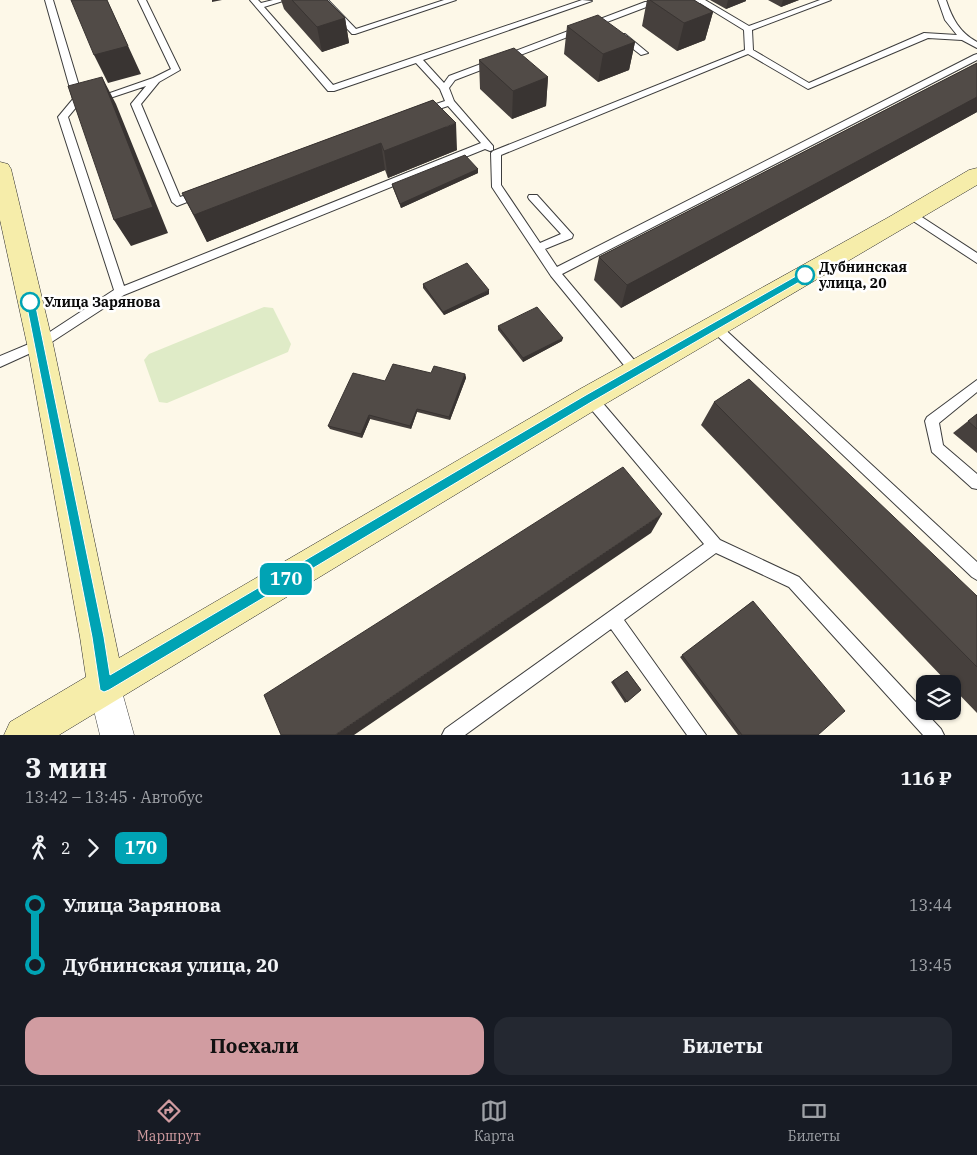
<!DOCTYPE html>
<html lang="ru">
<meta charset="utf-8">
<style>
:root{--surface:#171b24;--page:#242831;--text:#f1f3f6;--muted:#9ea1a6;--line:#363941;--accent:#d19ca1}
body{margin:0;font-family:"IBM Plex Serif",serif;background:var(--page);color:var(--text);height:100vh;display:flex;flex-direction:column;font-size:19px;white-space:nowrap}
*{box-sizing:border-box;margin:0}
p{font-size:16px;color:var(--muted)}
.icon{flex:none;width:28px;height:28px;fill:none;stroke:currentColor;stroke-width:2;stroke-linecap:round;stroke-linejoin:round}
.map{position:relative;height:735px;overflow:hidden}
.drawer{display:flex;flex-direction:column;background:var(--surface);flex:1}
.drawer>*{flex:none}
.badge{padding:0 10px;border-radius:8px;font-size:18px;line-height:32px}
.buttons{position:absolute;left:916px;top:675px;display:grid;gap:10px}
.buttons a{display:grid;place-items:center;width:45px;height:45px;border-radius:10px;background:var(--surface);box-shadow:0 1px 4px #0004;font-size:25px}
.map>.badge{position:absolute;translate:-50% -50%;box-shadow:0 0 0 2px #fff}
.legs{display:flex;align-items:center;gap:8px;height:55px;padding:0 25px;font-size:16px}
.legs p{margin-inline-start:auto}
.headline{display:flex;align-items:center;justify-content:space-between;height:85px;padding:0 25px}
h1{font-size:28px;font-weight:700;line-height:38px}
.action{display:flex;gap:10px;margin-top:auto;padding:10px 25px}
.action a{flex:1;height:58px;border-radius:15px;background:var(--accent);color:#111;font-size:20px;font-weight:700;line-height:58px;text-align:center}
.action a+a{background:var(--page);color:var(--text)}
ul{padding:0 25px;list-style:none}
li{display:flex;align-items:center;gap:18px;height:60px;font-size:19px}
li i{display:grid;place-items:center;width:8px;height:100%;margin:0 6px;background:currentColor}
li i::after{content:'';width:12px;height:12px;margin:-6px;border:4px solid;border-radius:50%;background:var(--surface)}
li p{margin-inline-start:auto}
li:first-child i{background:linear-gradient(#0000 50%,currentColor 0)}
li:last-child i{background:linear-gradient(currentColor 50%,#0000 0)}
.tab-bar{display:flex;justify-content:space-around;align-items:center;height:70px;border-top:1px solid var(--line);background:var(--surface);font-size:14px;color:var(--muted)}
.tab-bar a{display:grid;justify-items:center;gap:2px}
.tab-bar .on{color:var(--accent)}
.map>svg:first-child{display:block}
.pitch{fill:#dfebc7}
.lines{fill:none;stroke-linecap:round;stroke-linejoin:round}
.lane-casing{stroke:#3d3d3d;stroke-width:2}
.street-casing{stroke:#3d3d3d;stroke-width:1}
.secondary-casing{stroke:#2c2c2c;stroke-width:1}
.lane{fill:#fff;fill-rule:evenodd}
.street{fill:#fff;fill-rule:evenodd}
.secondary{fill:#f6edaa;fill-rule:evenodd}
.wall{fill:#46403d}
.shaded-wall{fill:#393432}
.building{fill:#514b47;stroke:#393432}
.line-1{fill:#00a3b4;stroke:#fff}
.stop-1-dot{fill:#fff;stroke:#00a3b4;stroke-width:2.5}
.labels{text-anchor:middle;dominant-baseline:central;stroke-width:5;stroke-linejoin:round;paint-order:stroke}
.stop-label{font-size:14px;font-weight:bold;fill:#0a0a0a;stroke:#fff;text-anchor:start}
</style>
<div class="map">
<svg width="977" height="735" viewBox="0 0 977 735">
<rect width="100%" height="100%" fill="#fdf8e8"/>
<path class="pitch" d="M264,307L273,308L291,344L288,352L167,403L159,402L144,360L149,354Z"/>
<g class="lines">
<g class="lane-casing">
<path id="lane" d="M45,0H53L83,99L68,117L124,286L481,143L448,106L427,113H421V109L445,101L440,89L416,63L334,91H328L250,0H258L261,3L273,0H286L264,7L333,85L582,0L592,1L423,60L444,83L449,76L645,2L661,1L665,3L661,5L649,6L455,80L449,88L454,101L493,146V150L490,151L485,149L124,295L44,347L0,367V356L36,341L114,290L58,117L73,99Z
M138,0H146L180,70L159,82L141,104L180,197L201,190L206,193L205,195L177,206L172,202L131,104L146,86L95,103L90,100L153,78L171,69Z
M320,0H328L356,29L444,0H456L355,34H352Z
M678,0H705L749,26L820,0H831L752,30L753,50L809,83L924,33L957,35L945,20L938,0H946C952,18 959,32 977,42V48L962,40L928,38L808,89L748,54L501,155V185L540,243L561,234L529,199L528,197L529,195H537L573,235L572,238L545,249L557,267L974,55L977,54V60L562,274L640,367L642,371L640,375L636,376L632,375L551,276L492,187L491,153L493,151L745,50L744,30L700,3L681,4H678Z
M619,34H625L648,53L641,55L619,38Z
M911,210L977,253V263L907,217L906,214Z
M714,321L718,323L977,562V580L972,577L710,329L708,326L710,323Z
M977,380V392L939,423L943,445L977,474V489L972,488L932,452L925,421L927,417Z
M590,392L595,394L720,540L799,577L941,729L944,735H923L789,587L716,553L624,620L706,735H687L611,629L465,735H442L445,729L704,544L585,402L584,398L585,394Z"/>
</g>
<g class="street-casing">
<path id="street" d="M105,669L117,674L134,735H100L88,686L93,674Z"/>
</g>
<g class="secondary-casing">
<path id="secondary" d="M0,162L8,164L11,169L53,344L119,658L580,389L889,217L969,170L977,168V185L600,407L59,735H4L10,722L86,677L80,637L27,344L0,220Z"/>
</g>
<use href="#lane" class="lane"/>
<use href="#street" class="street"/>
<use href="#secondary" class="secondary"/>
</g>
<path class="wall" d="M281,0H327L345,18L349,43L322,52L284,9Z
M647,0H694L713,12L705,40L677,51L642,26Z
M710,0H746V1L726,9Z
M768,0H799L781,7Z
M567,26L635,42L629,70L598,82L564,54Z
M479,60L548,77L546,106L512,119L480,89Z
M977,63V112L621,308L594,280L599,257Z
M433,100L457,150L388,178L385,170L207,242L182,193Z
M478,169V173L401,208L393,188L392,184Z
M423,284L489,294L444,315L423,288Z
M498,326L562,341L523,362L498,330Z
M431,373L465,374L466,378L450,420L417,412L411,429L370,419L362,438L330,429L328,426L385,381Z
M714,402L977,596V713L952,687V684H949L701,425Z
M977,414V453L953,433Z
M753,601L818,735H738L680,657Z
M627,671L641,690L625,703L611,682Z"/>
<path class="shaded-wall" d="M107,0L141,74L108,83L94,55Z
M212,0H222L212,2Z
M728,0H746V1L726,9Z
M783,0H799L781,7Z
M713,12L705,40L677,51L684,23Z
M345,18L349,43L322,52L317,27Z
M635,42L629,70L598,82L603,54Z
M102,77L116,104L168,233L131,246L114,220Z
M548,77L546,106L512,119L513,91Z
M977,97V112L621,308L627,285Z
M456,123L457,150L388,178L384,151Z
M381,143L385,170L207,242L194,215Z
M478,169V173L401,208L400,204Z
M489,290V294L444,315L443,312Z
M563,338L562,341L523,362V358Z
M465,374L466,378L450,420L449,417Z
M417,409V412L411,429L410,426Z
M369,415L370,419L362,438L361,434Z
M662,514L651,533L354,735H335Z"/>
<path class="building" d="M71,0H107L128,46L94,55Z
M292,0H327L345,18L317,27Z
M650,0H694L713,12L684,23Z
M598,15L635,42L603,54L567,26Z
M514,48L548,77L513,91L479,60Z
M977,63V97L627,285L599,257Z
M102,77L153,207L114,220L68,86Z
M433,100L456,123L384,151L381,143L194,215L182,193Z
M465,155L478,169L400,204L392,184Z
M467,263L489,290L443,312L423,284Z
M537,307L563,338L523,358L498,326Z
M393,364L431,373L434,366L465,374L449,417L417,409L410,426L369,415L361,434L328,426L353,373L385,381Z
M749,379L977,596V667L714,402Z
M977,414V429L968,421Z
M623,467L662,514L335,735H281L264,695Z
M753,601L845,711L818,735H742L682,655Z
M627,671L641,690L627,702L613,681Z"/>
<path class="line-1" d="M805,271L808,272V277L593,401L109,690L104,692L100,690L92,637L26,302L27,300L30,298L35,302L104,637L110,675L586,395Z"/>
<g class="stop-1-dot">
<circle cx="805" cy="275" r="9"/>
<circle cx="30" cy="302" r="9"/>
</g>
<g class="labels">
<g class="stop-label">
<text x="819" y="267">Дубнинская<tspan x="819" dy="16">улица, 20</tspan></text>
<text x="44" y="302">Улица Зарянова</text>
</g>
</g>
</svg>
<div class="buttons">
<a><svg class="icon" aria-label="layers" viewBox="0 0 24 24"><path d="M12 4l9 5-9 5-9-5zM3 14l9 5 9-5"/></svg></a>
</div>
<b class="badge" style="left:286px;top:579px;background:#00a3b4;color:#fff">170</b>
</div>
<section class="drawer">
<div class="headline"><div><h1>3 мин</h1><p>13:42 – 13:45 · Автобус</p></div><b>116 ₽</b></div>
<div class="legs"><svg class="icon" aria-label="walk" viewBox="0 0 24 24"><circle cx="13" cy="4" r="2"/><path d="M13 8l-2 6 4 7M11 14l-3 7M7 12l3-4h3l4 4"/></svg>2<svg class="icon" aria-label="forward" viewBox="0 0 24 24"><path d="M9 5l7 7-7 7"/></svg><b class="badge" style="background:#00a3b4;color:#fff">170</b></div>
<ul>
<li><i style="color:#00a3b4"></i><b>Улица Зарянова</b><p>13:44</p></li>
<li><i style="color:#00a3b4"></i><b>Дубнинская улица, 20</b><p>13:45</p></li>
</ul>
<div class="action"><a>Поехали</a><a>Билеты</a></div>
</section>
<nav class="tab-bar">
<a class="on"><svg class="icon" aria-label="directions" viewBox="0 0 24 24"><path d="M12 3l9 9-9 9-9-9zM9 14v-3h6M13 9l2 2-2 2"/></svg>Маршрут</a>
<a><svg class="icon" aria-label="map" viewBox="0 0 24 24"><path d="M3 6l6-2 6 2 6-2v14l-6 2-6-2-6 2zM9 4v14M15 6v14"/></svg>Карта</a>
<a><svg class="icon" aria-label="tickets" viewBox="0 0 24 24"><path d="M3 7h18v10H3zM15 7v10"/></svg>Билеты</a>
</nav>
